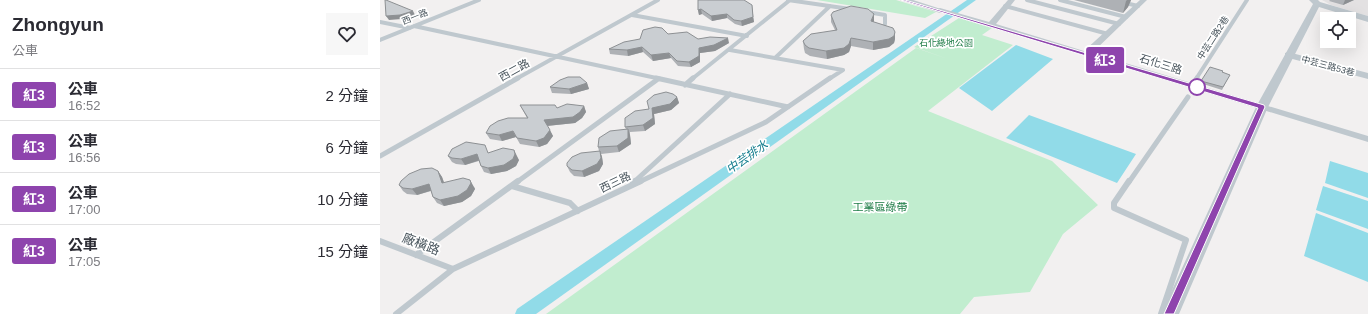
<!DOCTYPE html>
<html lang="zh-TW">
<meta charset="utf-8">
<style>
:root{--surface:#fff;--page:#f7f7f7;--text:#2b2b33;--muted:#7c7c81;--line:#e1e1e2}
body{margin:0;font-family:Arial,"Noto Sans TC",sans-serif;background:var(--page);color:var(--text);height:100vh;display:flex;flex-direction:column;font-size:15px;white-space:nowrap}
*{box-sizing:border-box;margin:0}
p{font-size:13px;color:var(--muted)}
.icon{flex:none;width:22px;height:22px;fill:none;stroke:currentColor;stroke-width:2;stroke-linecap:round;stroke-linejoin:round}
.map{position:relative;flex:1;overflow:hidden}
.panel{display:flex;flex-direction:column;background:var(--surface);width:380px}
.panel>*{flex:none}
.badge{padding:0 8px;border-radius:3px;font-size:14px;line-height:26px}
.controls{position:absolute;left:940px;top:12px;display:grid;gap:8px}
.controls a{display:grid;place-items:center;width:36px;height:36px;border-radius:0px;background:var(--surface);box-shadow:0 4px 16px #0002;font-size:20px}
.map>.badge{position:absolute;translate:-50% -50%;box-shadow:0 0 0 2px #fff}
.round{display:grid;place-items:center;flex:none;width:42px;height:42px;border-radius:0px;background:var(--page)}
.headline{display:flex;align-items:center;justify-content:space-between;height:68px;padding:0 12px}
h1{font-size:19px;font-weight:800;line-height:30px}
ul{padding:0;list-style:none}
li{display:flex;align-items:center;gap:12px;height:52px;padding:0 12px;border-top:1px solid var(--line)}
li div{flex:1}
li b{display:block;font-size:15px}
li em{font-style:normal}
li .badge{min-width:44px;font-weight:700;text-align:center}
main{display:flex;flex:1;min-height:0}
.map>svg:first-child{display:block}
.education{fill:#e3e1e2}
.green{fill:#c1edcf}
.water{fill:#91dbe8}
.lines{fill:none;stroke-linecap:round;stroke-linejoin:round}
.canal{fill:#91dbe8;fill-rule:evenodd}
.service-far2{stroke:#bfc8ce;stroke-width:4}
.service-far1{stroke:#bfc8ce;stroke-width:5}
.service{stroke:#bfc8ce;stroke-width:6}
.minor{fill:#bfc8ce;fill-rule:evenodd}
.tertiary{fill:#bfc8ce;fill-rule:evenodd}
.wall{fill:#aeb1b5}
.shaded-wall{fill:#8d9093}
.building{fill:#caced2;stroke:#8d9093}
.line{fill:#8e44ad;stroke:#fff}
.stop-dot{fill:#fff;stroke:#8e44ad;stroke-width:2}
.labels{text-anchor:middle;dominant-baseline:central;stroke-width:3.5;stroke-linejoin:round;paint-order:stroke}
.far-street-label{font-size:9px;fill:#49555d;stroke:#fff}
.far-park-label{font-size:9px;fill:#1c7b45;stroke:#fff}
.street-label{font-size:11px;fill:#49555d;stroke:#fff}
.park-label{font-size:11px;fill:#1c7b45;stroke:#fff}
.water-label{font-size:12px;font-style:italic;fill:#147d8e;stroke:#fff}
.near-street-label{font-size:13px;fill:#49555d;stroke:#fff}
</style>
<main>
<section class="panel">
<div class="headline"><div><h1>Zhongyun</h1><p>公車</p></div><a class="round"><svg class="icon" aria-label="heart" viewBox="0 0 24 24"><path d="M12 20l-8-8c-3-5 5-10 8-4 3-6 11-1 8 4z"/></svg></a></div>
<ul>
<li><span class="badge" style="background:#8e44ad;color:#fff">紅3</span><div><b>公車</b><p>16:52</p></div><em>2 分鐘</em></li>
<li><span class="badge" style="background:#8e44ad;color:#fff">紅3</span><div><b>公車</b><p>16:56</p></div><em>6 分鐘</em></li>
<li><span class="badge" style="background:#8e44ad;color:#fff">紅3</span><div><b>公車</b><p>17:00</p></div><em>10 分鐘</em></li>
<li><span class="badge" style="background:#8e44ad;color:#fff">紅3</span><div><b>公車</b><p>17:05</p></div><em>15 分鐘</em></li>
</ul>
</section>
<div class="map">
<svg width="988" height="314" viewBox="0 0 988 314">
<rect width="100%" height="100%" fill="#f2f0f0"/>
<path class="education" d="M942,0H988V16L951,5Z"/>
<path class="green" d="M437,0H516L556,12L545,18Z
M579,18L612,28L602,35L633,45L548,111L672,161L718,205L683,234L650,292L594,297L580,314H166L536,48L568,59L586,46L568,59L534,47Z"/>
<path class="water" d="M636,45L673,59L612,111L579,88Z
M649,115L756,154L737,183L626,138Z
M950,161L988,173V198L945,183Z
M943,186L988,201V229L936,210Z
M936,213L988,233V282L924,256Z"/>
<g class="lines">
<path class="canal" d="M587,0H596L156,314H135L137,309Z"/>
<path class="service-far2" d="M408,0L470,9
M647,0L739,24
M680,0L746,17
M733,0L758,6
M625,6L728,34
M487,12L505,15V24
M252,15L367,36
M0,22L30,28
M34,26L281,79
M0,40L99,0
M350,50L463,70
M395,58L450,6
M136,79L278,0
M312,79L410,0
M449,79L463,70
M816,79L867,0"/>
<path class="service-far1" d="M276,78L408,107
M305,85L313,78
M812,86L817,78
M0,156L138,78
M137,182L278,79
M254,182L350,94
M259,182L386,122L450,78
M749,182L808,97"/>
<path class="service" d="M749,181L734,203V208L806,240L781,314
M253,183L255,181
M132,186L190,203L198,211
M0,241L73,269
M36,255L138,181
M16,314L73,269L261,181"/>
<path class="minor" d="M628,0H635L616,24L704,51L760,0H767L712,53L988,136V142L556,10L560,8L609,22Z
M908,52L988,73V79L905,57V53Z"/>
<path class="tertiary" d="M520,0H533L564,10L560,13Z
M929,0H938L940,2L988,16V22L939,7L888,107L799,314H781L876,107L933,4Z"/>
</g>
<path class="wall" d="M318,0L372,5L374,22L362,26L355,24L347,18L332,21L322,14L319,15L318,10Z
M694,0H751L748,7L743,13Z
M950,0H974L963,5L949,1Z
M451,15L494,21V22L515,32V39L514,43L509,47L493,50L471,46L469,52L464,55L447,59L430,56L425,53L424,49L423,41L455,30L451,22Z
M288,34L318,39L349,43L335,51L320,53V62L311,67L298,66L291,58L273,61L263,52L248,56L230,54L229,49Z
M843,73L848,78L842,90L820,83L821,81Z
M207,83L209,89L191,94L172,93L170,87Z
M297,97L299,103L291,110L274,114L275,124L265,131L250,132V135L251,144L239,152L221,154L222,157L223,164L219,171L204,177L194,176L190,172L187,166L219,151L218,147L246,129L245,127L269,109Z
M140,105L177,108L204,106L206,112L202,118L195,123L167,126L173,136L167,144L159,147L140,144L136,137L122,141L110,139L106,133L147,118Z
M109,153L139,160L136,166L127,171L111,174L104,172L101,166L99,161L85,165L76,164L72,162L68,156Z
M58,171L62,177L64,182L94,187L95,189L91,196L82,202L64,206L57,203L53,197L51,191L37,195L27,194L23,191L19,185Z"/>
<path class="shaded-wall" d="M747,0H751L748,7L743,13L746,1Z
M965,0H974L963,5Z
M321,9L322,14L319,15L318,10Z
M33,11L35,15L22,19L9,20L6,16Z
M347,14V18L332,21L331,16Z
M494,14V21L491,28V21Z
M373,17L374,22L362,26L361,21Z
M515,32V39L514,43L509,47L493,50V42Z
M348,38L349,43L335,51L320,53V62L311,67L309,62L319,48Z
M471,38V46L469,52L464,55L447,59L446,51Z
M262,47L263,52L248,56L247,50Z
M289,53L291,58L273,61L271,55Z
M207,83L209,89L191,94L189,89Z
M297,97L299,103L291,110L274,114L275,124L265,131L263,125L272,108Z
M204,106L206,112L202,118L195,123L166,126L164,120Z
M248,129L250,135L251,144L239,152L237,146Z
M170,130L173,136L167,144L159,147L156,141Z
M133,131L136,137L122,141L119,135Z
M134,150L139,160L136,166L127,171L111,174L108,168Z
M220,151L222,157L223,164L219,171L204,177L202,171Z
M97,154L100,160L85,165L81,159Z
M58,171L62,177L66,189L62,183Z
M90,180L94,187L95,189L91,196L82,202L64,206L60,200Z
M49,184L53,190L37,195L32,189Z"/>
<path class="building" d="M5,0H6L33,11L20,15L6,16Z
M318,0H364L372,5L373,17L361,21L354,20L347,14L331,16L321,9L318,10Z
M471,6L488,9L494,14L491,21L513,28L515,32L514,36L509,39L493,42L471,38L469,44L464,48L446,51L429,48L425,45L423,41L431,34L457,30L451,15L453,12Z
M275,27L282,28L288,34L307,32L318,39L330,37L348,38L334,45L319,48V56L309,62L297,61L289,53L271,55L262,47L247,50L229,49L244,42L260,39L263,30Z
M830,67L843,71L842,72L850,75L843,87L821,81Z
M188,77H200L207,83L189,89L170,87L180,80Z
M286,92L293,94L297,97L290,104L272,108L273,118L263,125L245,127V118L255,111L269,109L267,101L274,95Z
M187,104L204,106L200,112L193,117L164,120L170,130L164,138L156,141L137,138L133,131L119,135L106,133L110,126L118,121L128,118H148L140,105H175L177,108Z
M248,129V138L237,146L218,147L219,138L230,131Z
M86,142L105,145L108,153L123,148L134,150L135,154L133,159L124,165L108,168L101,166L97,154L81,159L72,158L68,156L72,149Z
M220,151L221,158L217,164L202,171L192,170L187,166V163L192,157L201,153Z
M52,168L58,171L62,183L83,178L90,180L91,183L87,190L78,196L60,200L53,197L49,184L32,189L23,188L19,185L21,181L29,174L41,169Z"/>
<path class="line" d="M521,0H525L884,105L885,107L794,314H784L878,108Z"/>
<circle class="stop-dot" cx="817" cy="87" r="8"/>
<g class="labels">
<g class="far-street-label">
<text transform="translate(35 17) rotate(-22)">西一路</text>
<text transform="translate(833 38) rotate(-57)">中芸二路2巷</text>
<text transform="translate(948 66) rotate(15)">中芸三路53巷</text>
</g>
<g class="far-park-label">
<text x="566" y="43">石化綠地公園</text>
</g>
<g class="street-label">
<text transform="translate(781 64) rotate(17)">石化三路</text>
<text transform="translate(134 70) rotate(-29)">西二路</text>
<text transform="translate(235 182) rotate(-26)">西三路</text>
</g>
<g class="park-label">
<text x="500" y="207">工業區綠帶</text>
</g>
<g class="water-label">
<text transform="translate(367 157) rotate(-35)">中芸排水</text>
</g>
<g class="near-street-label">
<text transform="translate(41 244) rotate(21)">廠橫路</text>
</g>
</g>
</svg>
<div class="controls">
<a><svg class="icon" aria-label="locate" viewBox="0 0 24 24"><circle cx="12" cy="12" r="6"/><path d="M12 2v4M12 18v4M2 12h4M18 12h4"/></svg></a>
</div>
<b class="badge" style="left:725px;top:60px;background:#8e44ad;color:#fff">紅3</b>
</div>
</main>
